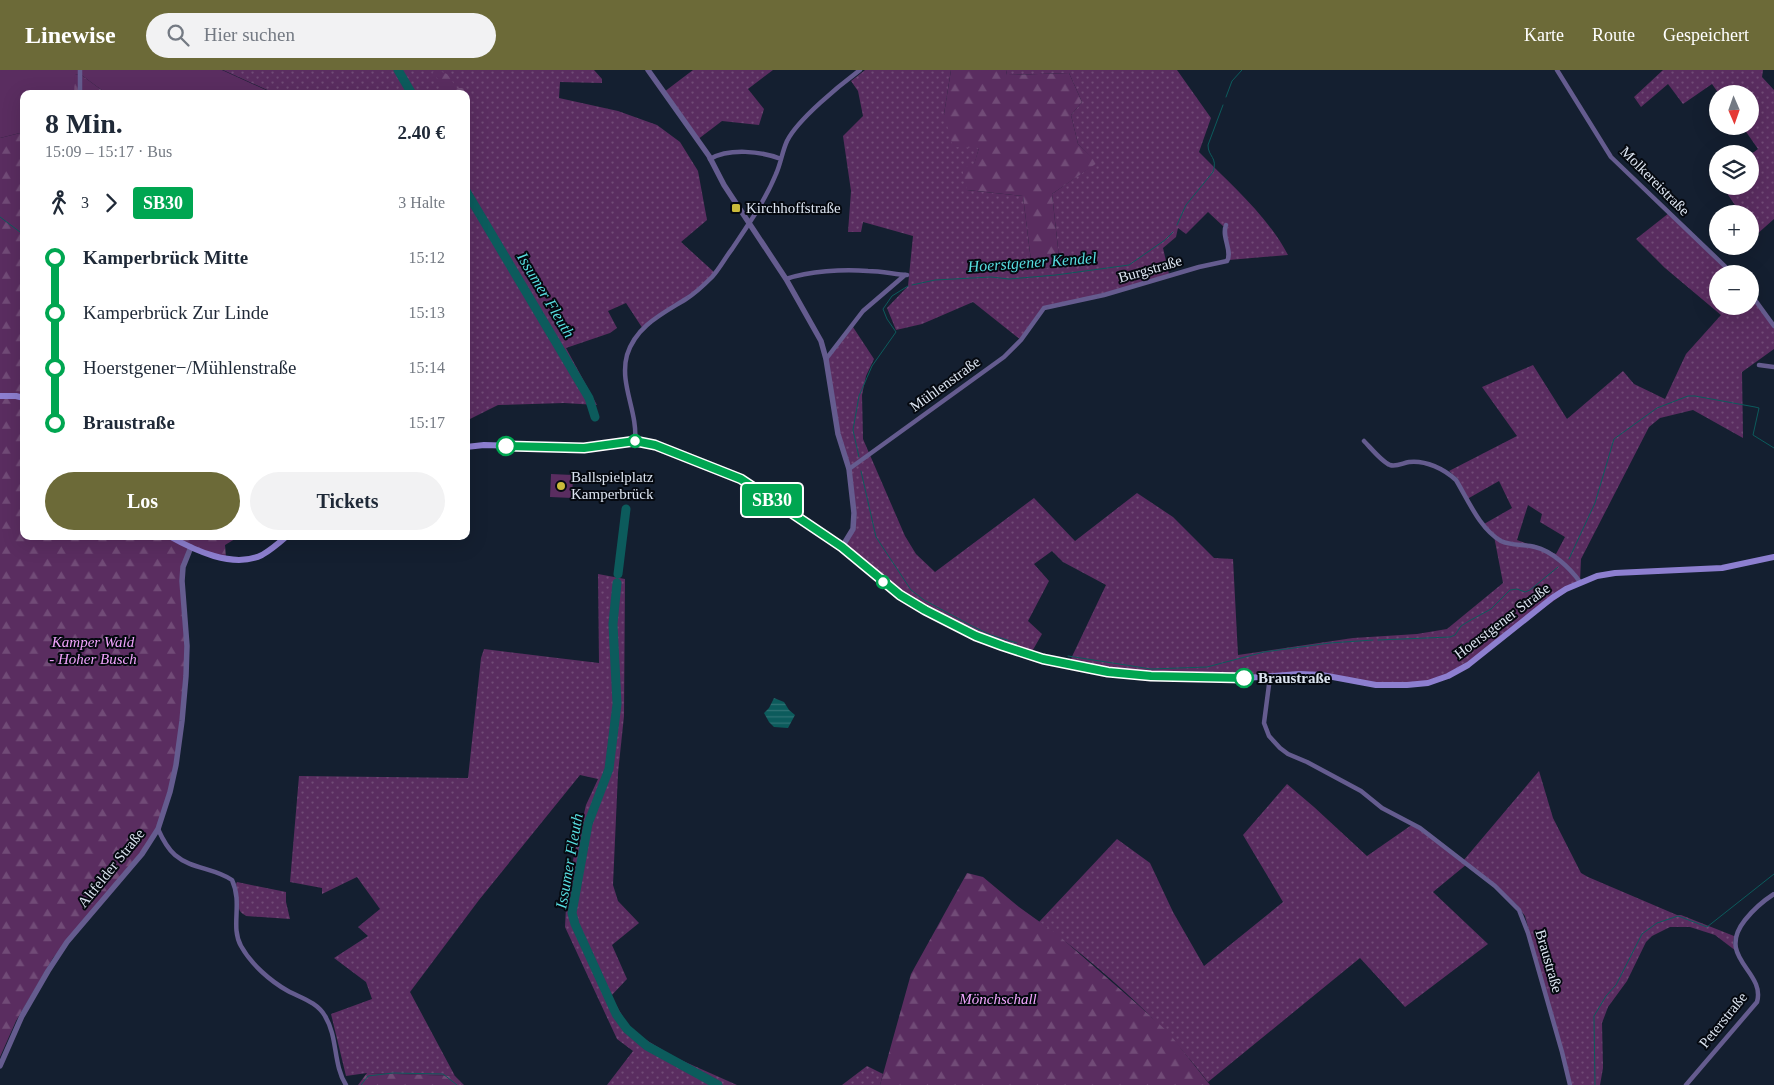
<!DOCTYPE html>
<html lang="de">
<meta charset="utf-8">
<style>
:root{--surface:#fff;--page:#f2f2f3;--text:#1f2937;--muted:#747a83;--accent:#6c6a38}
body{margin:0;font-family:Georgia,serif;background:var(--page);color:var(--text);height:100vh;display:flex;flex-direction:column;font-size:19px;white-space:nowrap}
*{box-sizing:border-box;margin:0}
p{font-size:16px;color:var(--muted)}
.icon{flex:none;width:28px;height:28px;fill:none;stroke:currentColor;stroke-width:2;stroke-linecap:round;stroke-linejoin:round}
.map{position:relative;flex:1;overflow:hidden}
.sheet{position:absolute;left:20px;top:20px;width:450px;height:450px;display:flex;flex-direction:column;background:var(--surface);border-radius:10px;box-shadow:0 5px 20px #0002}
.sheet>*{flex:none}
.badge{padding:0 10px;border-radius:4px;font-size:18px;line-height:32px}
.needle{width:32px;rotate:178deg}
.buttons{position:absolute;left:1709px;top:15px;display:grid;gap:10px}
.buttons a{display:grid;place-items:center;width:50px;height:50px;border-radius:50%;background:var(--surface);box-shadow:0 5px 20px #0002;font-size:25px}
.map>.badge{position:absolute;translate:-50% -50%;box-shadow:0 0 0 2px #fff}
.legs{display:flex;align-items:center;gap:8px;height:55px;padding:0 25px;font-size:16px}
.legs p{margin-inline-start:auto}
.overview{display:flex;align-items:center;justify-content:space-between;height:85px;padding:0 25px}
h1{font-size:28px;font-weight:700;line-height:38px}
.action{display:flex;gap:10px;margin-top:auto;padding:10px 25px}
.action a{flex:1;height:58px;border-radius:30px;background:var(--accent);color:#fff;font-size:20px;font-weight:700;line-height:58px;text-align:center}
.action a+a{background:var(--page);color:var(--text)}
ul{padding:0 25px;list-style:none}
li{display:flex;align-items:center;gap:18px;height:55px;font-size:19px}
li i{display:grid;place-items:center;width:8px;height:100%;margin:0 6px;background:currentColor}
li i::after{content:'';width:12px;height:12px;margin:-6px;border:4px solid;border-radius:50%;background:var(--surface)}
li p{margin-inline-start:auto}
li:first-child i{background:linear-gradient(#0000 50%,currentColor 0)}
li:last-child i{background:linear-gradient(currentColor 50%,#0000 0)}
header{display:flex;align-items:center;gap:30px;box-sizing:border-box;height:70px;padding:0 25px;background:var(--accent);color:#fff}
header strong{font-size:24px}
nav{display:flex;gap:28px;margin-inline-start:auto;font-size:18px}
.search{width:350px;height:45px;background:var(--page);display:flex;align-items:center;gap:12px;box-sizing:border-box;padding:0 18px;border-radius:28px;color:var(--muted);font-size:19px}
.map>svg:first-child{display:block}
.grass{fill:url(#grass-dots);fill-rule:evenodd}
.forest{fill:url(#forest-firs)}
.park{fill:#5a2d60}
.water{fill:url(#water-rules)}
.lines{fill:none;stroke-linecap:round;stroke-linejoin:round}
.stream{stroke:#0c5b5c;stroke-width:1}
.river{stroke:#0c5b5c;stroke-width:9}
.minor{stroke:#655c8f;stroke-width:4.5}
.tertiary{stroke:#655c8f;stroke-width:5.5}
.secondary{stroke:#8d7fd0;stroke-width:6}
.line-1-casing{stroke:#fff;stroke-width:11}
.line-1{stroke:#00a651;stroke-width:8}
.poi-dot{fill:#caba3a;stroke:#050910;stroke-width:2}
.stop-1-dot{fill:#fff;stroke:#00a651;stroke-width:2.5}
.labels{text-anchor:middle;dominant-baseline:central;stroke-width:4;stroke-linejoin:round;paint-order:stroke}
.street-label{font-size:15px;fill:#dce4f0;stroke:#050910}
.poi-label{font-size:15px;fill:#dce4f0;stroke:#050910;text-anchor:start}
.park-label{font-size:15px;font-style:italic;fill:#f1a4fc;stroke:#050910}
.stop-label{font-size:15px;font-weight:bold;fill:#dce4f0;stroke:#050910;text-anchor:start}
.water-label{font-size:16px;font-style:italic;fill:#57dee0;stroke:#050910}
</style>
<header>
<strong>Linewise</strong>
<div class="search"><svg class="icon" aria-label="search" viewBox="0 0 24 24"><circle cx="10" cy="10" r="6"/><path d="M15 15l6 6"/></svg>Hier suchen</div>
<nav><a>Karte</a><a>Route</a><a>Gespeichert</a></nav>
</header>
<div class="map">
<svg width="1774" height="1015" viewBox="0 0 1774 1015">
<defs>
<pattern id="grass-dots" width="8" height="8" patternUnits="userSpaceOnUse" patternTransform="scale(1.25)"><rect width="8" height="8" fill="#5a2d60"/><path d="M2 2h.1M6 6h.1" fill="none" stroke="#714b77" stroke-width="1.8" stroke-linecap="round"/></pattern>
<pattern id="forest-firs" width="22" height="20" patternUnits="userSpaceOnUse" patternTransform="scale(1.25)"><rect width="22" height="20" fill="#5a2d60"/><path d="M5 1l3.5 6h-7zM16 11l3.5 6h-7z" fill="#714b77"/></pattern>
<pattern id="water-rules" width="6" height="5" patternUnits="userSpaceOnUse" patternTransform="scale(1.25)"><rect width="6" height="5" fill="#0c5b5c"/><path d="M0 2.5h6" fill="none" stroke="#2f7274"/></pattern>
</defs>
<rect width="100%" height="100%" fill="#141f30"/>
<path class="grass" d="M223,0H594L602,9V13L560,12L559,28L618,41L657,55L680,72L698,101L707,150L681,172L715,203L704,215L643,259L626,233L608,241L617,258L610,263L566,278L597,335L564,333L498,335L466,351V24H276Z
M693,0H773L748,19L764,39L759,55L722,51L697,70L664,22Z
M865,0H951L944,44L979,78L967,120L1023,126L1032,199L1060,196L1052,124L1096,93L1078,74L1071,45L1082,32L1069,3L1007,5L1006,0H1177L1211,48L1199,82C1230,114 1267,145 1288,185L1229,190L1226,156H1223L1208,142L1186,164L1178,158L1176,167L1163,178L1169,204L1156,210L1044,238L1021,270L973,232L922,254L896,260L887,238L908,216L913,166L863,152L861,162H848L851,121L843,66L863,46L858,21L851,11Z
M1663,0H1763L1762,7L1774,20V149L1756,165L1750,156V144H1741L1722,116H1750V85L1758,79L1742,56H1750V24H1719L1712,14L1683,34L1668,14L1641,37L1634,27Z
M1669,143L1733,204H1718V236H1750V223L1774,256V279L1742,302L1743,368L1693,340L1660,348L1649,357L1581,489L1580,512L1448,606L1407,615L1320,607L1151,606L1068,595L1106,515L1063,492L1052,481L1034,494L1049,511L1028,551L1042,564L1030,585L925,541L842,477L853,459L849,399L838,364L826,289L851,254L874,289L866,306L862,325L863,369L905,466L916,484L935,502L1034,428L1075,471L1137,423L1173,447L1214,488L1233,489L1238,585L1353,568L1417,564L1447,559L1503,513L1494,466L1484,454L1512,438L1499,411L1469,428L1466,427L1458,409L1449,401L1517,366L1482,317L1533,295L1567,349L1623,301L1634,314L1665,329L1686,284L1721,245L1665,198L1636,169ZM1528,435L1542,444L1540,452L1565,467L1556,484L1517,470Z
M598,504L625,509L624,646L618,703L613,815L618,831L639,853L612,875L627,909L611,926L630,959L643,968L674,987L737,1015H607L633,981L617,969L565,857L567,816L586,735L598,709L580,705L479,830L410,922L455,1006L367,1003L346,1006L331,944L372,929L366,912L334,888L368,866L358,857L380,839L357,807L322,824V818L290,812L299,706L468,708L481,588L484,579L599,593Z
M1539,701L1553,748L1581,803L1588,807L1677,845H1681L1734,866L1733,873L1736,881L1715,865L1690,857H1670L1652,866L1646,872L1627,911L1608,937L1602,953L1603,998L1600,1015H1570L1525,846L1516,834L1467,794L1433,822L1488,874L1405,937L1360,888L1208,1012C1162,951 1101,897 1039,852L1117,769L1150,793L1173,842L1204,896L1283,832L1243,765L1287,714L1314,737L1367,786L1413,754L1463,791Z
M237,812L286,822V832L290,849L246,846C245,845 241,843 240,841C238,838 238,821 236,814Z
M867,996L883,1004L880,1015H842Z"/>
<path class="forest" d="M437,0L447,4L457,18H466L470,23L469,31H466V24H440V11L432,3Z
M951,0H1006L1007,5L1069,3L1082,32L1071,45L1078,74L1097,93L1052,124L1060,196L1032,199L1023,126L967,120L962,98L974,94L979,78L953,77L944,44Z
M80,4L107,24H74V5Z
M24,62V466H240L225,475L226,488L191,477L183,498L187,576L176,695L157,758L141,782L53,888L16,951L0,987V68Z
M967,803L983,807L1019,837L1058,865L1137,934L1168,962L1210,1015H880L911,904Z
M367,1003L455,1006L464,1015H358Z"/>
<path class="park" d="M0,0H222L275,24H107L80,4L75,5L74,24H24V62L0,68Z
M551,404L573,405L572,428L550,427Z"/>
<path class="water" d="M774,628L784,632L789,640L795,645L788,658L774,657L769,652L764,643L769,638Z"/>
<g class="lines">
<path class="stream" d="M1226,27L1232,11L1242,0
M0,147L24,165
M1177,155L1186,135L1213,102C1218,87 1208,87 1208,75L1223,35
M912,215L935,210L991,207L1009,209L1056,205L1129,195L1165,170L1173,162
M859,387L853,360L859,326L872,296L896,262L887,249L883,239L892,226L908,216
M861,401L876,467L911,520L924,530L972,556L991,565L1017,573
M1569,489L1595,433L1614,369L1657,338L1688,326H1695L1755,337L1759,338L1753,365L1774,378
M1378,570L1450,567L1455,565L1461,556L1469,551L1491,539L1510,520L1517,519L1525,522L1530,520L1558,497
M1068,586L1151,599L1207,597L1264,582L1330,573L1373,570
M361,1015L368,1006L393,1003L443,1004L457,1015
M1595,1015L1594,946L1606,926L1616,915L1642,864L1657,853L1678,846L1707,857L1774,804"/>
<path class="river" d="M398,0L412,24
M466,121L589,328L595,347
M618,504L626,439
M617,513L613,554L617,634L609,699L588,754L572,843L575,854L616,944L627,959L647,976L718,1015"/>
<path class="minor" d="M80,0V24
M1557,0L1611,87L1733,204
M710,89C729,78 761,81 781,89
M786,209C809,201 843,199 868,201C881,201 894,204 907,205
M1750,223L1774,256
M826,289L863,241L905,205
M1759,295L1774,297
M635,371C638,342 619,314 627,285C636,256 662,244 686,229C696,223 704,215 712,207C720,198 725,188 732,179C748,155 765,131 776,104C781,93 782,82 787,71C798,49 840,15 860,0
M1364,371C1370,377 1382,392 1390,395C1396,397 1403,393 1409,392C1426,390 1444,399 1456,410C1468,430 1480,459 1501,471C1511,476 1524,474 1535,477C1552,481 1570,498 1580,512
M849,399L1004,287L1021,270L1044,238L1104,225L1199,197L1227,191C1233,181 1221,167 1226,155
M1270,607L1264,653L1269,666L1280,678L1288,684L1307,692L1361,721L1382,738L1420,758L1495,816L1519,840L1528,863L1562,982L1570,1015
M158,759C162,768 168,779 175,785C191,799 215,798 232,810C243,834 230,856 241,876C251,894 270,911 288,921C301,928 317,932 325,946C338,967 333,995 346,1015
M1686,1015L1757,932C1766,901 1715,888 1745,850C1753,840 1763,831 1774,824"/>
<path class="tertiary" d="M648,0L709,86L724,115L786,209L821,271L826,289L838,364L849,399L854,443L853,459L842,477
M0,996L22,946L48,901L67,872L142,784L158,759L170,722L176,695L182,651L186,606L187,576L182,511L183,497L191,477"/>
<path class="secondary" d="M0,326H16L24,328
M466,377L484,375L584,378L635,371L655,375L741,409L842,477L900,525L925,541L976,566L1003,576L1043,589L1108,602L1209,608H1246L1299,604L1322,605L1376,615H1407L1428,613L1448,606L1468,595L1552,528L1566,519L1597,506L1615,503L1722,498L1774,487
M169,466C194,480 233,499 262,485C271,480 279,473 287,466"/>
</g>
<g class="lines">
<g class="line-1-casing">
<path id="line-1" d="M506,376L584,378L635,371L655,375L741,409L842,477L900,525L925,540L976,566L1003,576L1043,589L1108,602L1151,606L1244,608"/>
</g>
<use href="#line-1" class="line-1"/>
</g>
<g class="poi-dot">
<rect x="731" y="133" width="10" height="10" rx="2.5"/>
<circle cx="561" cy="416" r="5"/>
</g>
<g class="stop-1-dot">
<circle cx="635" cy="371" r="6"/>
<circle cx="506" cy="376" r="9"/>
<circle cx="883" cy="512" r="6"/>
<circle cx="1244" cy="608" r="9"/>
</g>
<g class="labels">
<g class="street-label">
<text transform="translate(1655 111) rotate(45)">Molkereistraße</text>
<text transform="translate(1150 199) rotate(-16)">Burgstraße</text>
<text transform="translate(945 314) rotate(-36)">Mühlenstraße</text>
<text transform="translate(1502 551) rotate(-37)">Hoerstgener Straße</text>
<text transform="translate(111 798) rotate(-51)">Altfelder Straße</text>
<text transform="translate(1549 891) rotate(74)">Braustraße</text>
<text transform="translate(1723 950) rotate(-51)">Peterstraße</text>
</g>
<g class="poi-label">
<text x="746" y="138">Kirchhoffstraße</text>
<text x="571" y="407">Ballspielplatz<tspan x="571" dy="17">Kamperbrück</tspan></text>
</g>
<g class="park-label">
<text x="93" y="572">Kamper Wald<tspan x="93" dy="17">- Hoher Busch</tspan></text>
<text x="998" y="929">Mönchschall</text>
</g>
<g class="stop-label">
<text x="1258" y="608">Braustraße</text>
</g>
<g class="water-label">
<text transform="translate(1032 192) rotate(-4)">Hoerstgener Kendel</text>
<text transform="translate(546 225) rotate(59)">Issumer Fleuth</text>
<text transform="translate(569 791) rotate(-80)">Issumer Fleuth</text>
</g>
</g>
</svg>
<div class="buttons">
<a><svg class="needle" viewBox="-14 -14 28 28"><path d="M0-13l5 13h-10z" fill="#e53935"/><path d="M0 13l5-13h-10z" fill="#747a83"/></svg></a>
<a><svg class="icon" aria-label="layers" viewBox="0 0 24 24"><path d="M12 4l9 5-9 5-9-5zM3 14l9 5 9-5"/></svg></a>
<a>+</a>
<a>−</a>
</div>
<b class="badge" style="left:772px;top:430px;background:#00a651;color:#fff">SB30</b>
<section class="sheet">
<div class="overview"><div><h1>8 Min.</h1><p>15:09 – 15:17 · Bus</p></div><b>2.40 €</b></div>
<div class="legs"><svg class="icon" aria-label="walk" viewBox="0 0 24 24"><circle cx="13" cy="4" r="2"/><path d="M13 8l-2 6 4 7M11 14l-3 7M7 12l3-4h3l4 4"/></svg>3<svg class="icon" aria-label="forward" viewBox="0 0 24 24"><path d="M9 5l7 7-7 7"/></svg><b class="badge" style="background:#00a651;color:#fff">SB30</b><p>3 Halte</p></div>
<ul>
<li><i style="color:#00a651"></i><b>Kamperbrück Mitte</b><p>15:12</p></li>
<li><i style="color:#00a651"></i><span>Kamperbrück Zur Linde</span><p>15:13</p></li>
<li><i style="color:#00a651"></i><span>Hoerstgener−/Mühlenstraße</span><p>15:14</p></li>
<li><i style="color:#00a651"></i><b>Braustraße</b><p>15:17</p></li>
</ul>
<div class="action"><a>Los</a><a>Tickets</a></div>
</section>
</div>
